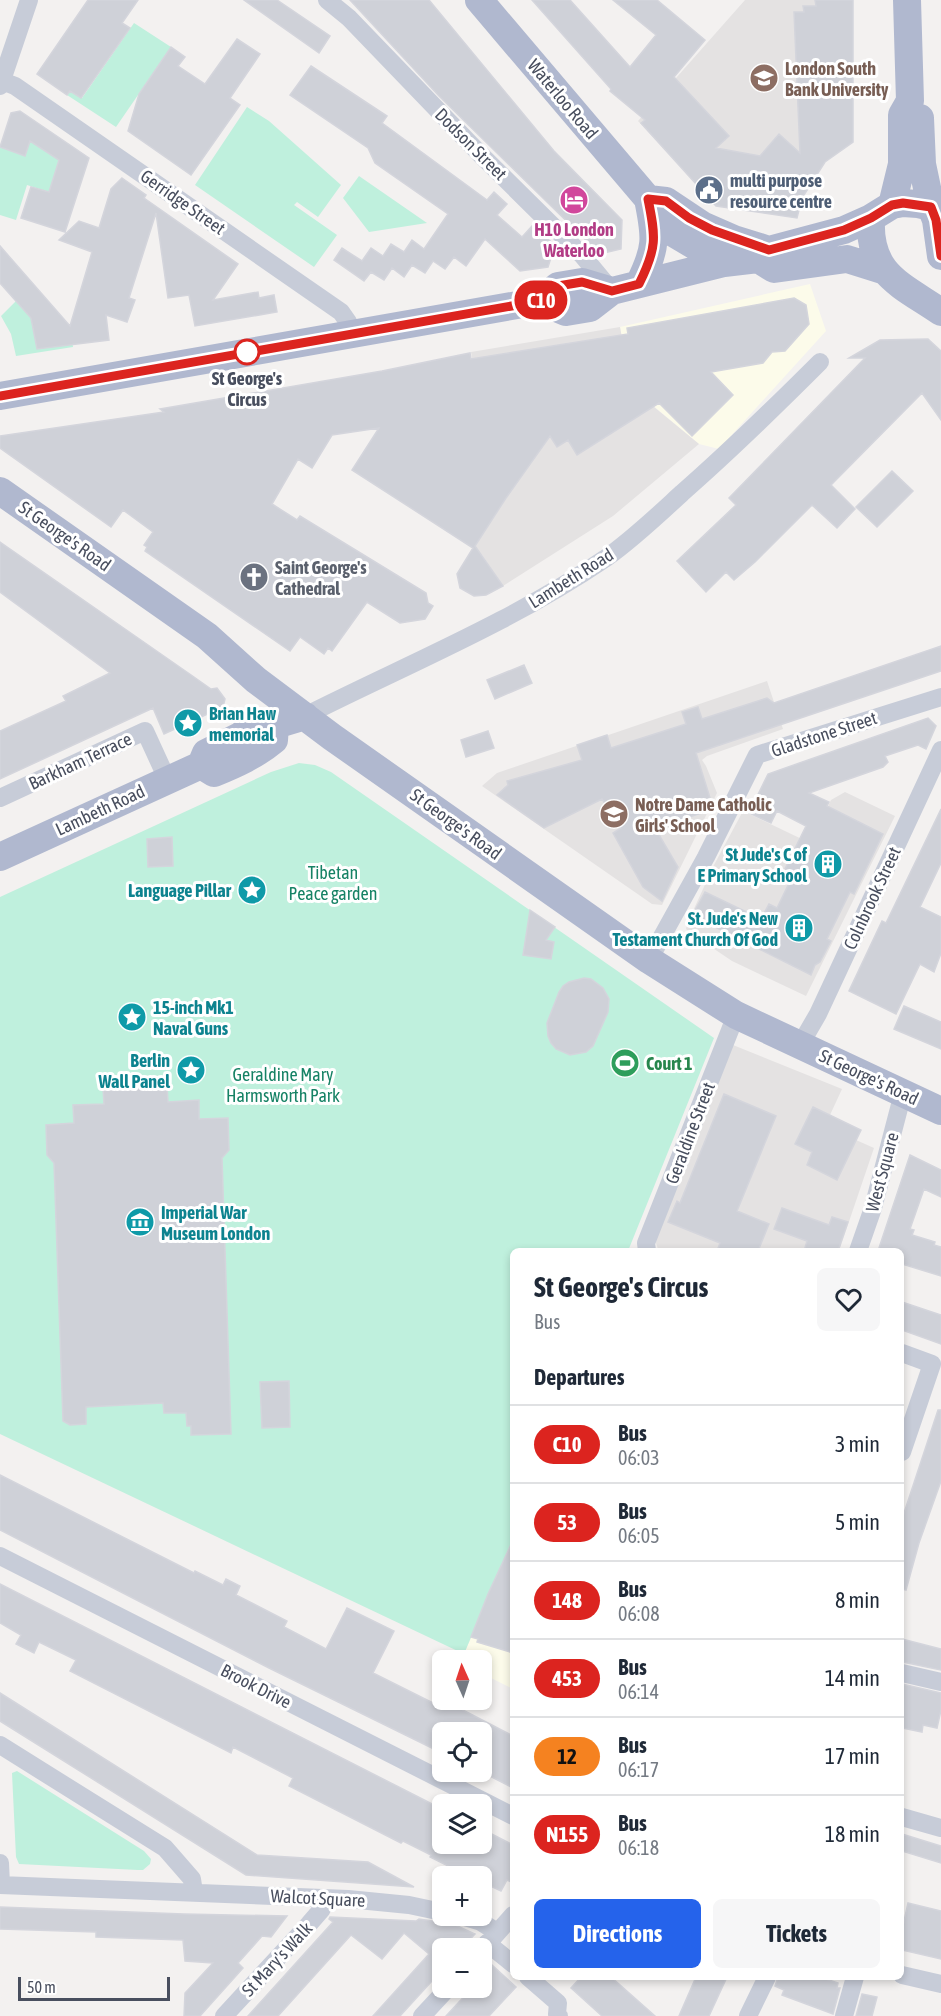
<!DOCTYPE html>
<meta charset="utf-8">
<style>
:root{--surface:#fff;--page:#f6f6f7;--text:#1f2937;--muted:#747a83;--line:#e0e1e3;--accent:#2563eb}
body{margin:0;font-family:"Asap Condensed",sans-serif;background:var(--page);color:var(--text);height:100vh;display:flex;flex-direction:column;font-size:22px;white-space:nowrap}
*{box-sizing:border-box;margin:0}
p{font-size:20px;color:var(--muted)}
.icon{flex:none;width:33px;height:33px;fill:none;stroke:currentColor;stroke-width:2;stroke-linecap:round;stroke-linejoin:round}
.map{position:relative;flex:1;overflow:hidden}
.panel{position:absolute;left:510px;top:1248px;width:394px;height:732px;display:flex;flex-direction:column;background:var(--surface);border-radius:9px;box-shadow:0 3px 9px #0003}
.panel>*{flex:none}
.badge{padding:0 12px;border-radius:20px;font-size:21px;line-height:39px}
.needle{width:39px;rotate:357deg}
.buttons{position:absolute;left:432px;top:1650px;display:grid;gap:12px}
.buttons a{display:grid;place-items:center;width:60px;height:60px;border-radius:9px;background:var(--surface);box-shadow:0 3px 9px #0003;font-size:30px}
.scale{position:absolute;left:18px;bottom:15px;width:152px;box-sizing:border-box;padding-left:6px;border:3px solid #484e5e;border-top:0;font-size:16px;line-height:21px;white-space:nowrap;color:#484e5e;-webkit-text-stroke:4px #fff;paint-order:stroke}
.map>.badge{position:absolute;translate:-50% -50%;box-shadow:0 0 0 3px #fff}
h2{padding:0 24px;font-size:22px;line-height:54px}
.round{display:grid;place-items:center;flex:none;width:63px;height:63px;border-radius:9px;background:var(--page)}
.headline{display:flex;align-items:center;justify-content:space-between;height:102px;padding:0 24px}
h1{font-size:28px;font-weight:700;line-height:45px}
.cta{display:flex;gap:12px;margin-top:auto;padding:12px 24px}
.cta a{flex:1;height:69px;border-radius:9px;background:var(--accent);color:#fff;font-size:24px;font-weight:700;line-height:69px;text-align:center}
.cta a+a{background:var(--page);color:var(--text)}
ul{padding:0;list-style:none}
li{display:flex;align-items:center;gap:18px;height:78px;padding:0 24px;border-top:2px solid var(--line)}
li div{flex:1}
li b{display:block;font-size:22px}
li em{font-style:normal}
li .badge{min-width:66px;font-weight:700;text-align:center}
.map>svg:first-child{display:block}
.commercial{fill:#fcfbea}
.education{fill:#e4e2e2}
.green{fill:#bff0dd}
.building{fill:#cfd1d8;stroke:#d4d5dc;stroke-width:1.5}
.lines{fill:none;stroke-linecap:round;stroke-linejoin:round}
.street{stroke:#c7ccd8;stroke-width:18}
.primary{stroke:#b0b8cf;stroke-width:28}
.line-casing{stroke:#fff;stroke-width:14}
.line{stroke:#dc241f;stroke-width:9}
.stop-dot{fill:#fff;stroke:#dc241f;stroke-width:3}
.labels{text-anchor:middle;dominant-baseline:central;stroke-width:6;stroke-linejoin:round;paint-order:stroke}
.education-label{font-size:18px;font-weight:bold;fill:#785e54;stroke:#fff;text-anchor:start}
.street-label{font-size:18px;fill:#484e5e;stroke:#fff}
.service-label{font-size:18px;font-weight:bold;fill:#4e5e75;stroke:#fff;text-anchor:start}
.hotel-label{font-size:18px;font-weight:bold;fill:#b23c85;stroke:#fff}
.stop-label{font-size:18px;font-weight:bold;fill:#484e5e;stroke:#fff}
.worship-label{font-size:18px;font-weight:bold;fill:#5b616d;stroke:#fff;text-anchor:start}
.culture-label{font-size:18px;font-weight:bold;fill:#0d838f;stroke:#fff;text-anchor:end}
.park-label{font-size:18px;fill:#168265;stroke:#fff}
.leisure-label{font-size:18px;font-weight:bold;fill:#27864d;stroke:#fff;text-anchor:start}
</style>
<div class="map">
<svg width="941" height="2016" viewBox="0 0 941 2016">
<rect width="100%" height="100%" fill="#f3f1f0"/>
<path class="commercial" d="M810,284L826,331L719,449L699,444L632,388L620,327Z
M504,1560L513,1563V1689L491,1678L482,1670V1660H471L464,1654Z"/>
<path class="education" d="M745,0H853V142L825,162L802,198L797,218L716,205L638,121Z
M620,327L631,388L699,444L613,516L503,586L482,555L474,548L514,486L477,385L471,352Z
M767,681L783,729L707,756L702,760L706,766L717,793L662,905L652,904L482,786L497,773Z
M845,792L895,816L806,996L732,961L689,932L686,929L687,924L714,865L743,811L810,843L831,800Z
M733,1045L842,1089L830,1115L813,1107L796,1144L812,1152L807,1165L837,1179L856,1140L874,1148L839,1251H665L658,1249L654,1237Z"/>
<path class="green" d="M134,23L171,47L116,127L67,95L70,91L82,98Z
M247,107L269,121L341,185L318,217L297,202L294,205L337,235L314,267L195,185Z
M30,141L59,160L49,192L27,185L16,220L0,215V147L25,156Z
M359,176L427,223L369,232L343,198Z
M16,301L70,327L73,347L16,356L11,334L1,316Z
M299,763L315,765L331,772L714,1038L628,1251H513V1538L464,1654L0,1434V897L271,772Z
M17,1771L144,1851L151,1859L150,1864L143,1870H138L19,1864L16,1857L12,1773Z"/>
<path class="building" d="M88,0H138L122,23L130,28L81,98L70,91L67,95L37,74Z
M244,0H277L330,36L319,53Z
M350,0H429L554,151L622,220L621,249L600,254L439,96Z
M532,0H570L630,67L656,35L613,0H657L705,40L674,77L729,136L716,148L760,156L779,134L800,153L794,12H804L803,6H816L815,0H853V142L825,162L802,198L797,218L716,206L641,123L645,120L610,91L611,89Z
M237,39L260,54L230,98L240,105L191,175L128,131L139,94L171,47L185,57L178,66L205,84Z
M311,66L387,116L382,123L487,200L494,192L507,204L497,215L522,237L532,226L555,245L548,267L520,271L485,239L466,266L454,257L445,269L433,261L425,273L412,265L404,277L392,268L384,280L371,272L364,281L334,260L342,248L362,261L371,248L383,256L391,244L404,252L412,240L424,249L448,214L375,163L368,148L290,95Z
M20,111L89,158L65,232L21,218L31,187L49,192L59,160L30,141L25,156L0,147L11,113Z
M122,178L146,195L144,198L238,264L213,300L258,292L259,298L274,295L277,312L195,326L189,295L168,298L156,213L129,298L135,300L127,322L106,315L109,340L37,349L31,318L0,283V246L70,326L92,252L59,240L79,221L99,228L111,189Z
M794,298L806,305L809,324L785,351L772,352L763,363L711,372L733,395L692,436L659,403L577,455L568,440L557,447L550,436L506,498L475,546L503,586L486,595L474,596L460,588L457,574L473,548L352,470L379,428L332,435L312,468L298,459L272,504L297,520L300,516L426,593L428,603L433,606L425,619L400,623L367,602L332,651L328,648L324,654L300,637L290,651L145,551L147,547L144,545L153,532L123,510L111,527L0,448V436L164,412L160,409L382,371L470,353L471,359L628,334L627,328Z
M928,339L941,351V420L922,393L831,485L855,509L837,528L812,505L755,562L734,580L726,572L706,592L677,561L736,505L729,498L865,358H849L880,340Z
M892,471L913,491L877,527L856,507Z
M0,542L194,677L211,689L217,688L225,699L223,707L164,734L153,708L0,779V731L66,701L63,696L110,673L0,592Z
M941,646V671L696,753L710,798L702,813L655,828L678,867L662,901L643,887L613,833L621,828L602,799L544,828L497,795L508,785L507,781L582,760L577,745L607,735L611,748L686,724L682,712L698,707L702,719L767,698L774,703Z
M524,665L532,683L495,699L487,680Z
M928,718L936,726L926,749L918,745L885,756L888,762L883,767L809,793L829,802L827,806L883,834L854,894L850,892L827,939L831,941L820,962L815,965L811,975L697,918L699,915L694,912L705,892L761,919L769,904L777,908L791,879L782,875L806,826L777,811L771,823L749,813L768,774Z
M488,731L494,748L466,757L461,740Z
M941,809V863L920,907L941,917V953L934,972L920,964L896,1014L849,991L882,921L886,923Z
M172,837L173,866L148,867L147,839Z
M530,910L555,927L546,940L554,942L551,959L523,955Z
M584,978L591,979L603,988L609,999L608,1012L593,1046L586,1052L570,1055L556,1049L551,1043L548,1036L547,1023L559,992L563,986L569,982Z
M904,1006L941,1022V1049L894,1029Z
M167,1086L168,1102L199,1100V1119L228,1118L229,1150L222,1158L231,1434L191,1435V1426H187L186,1413H164L163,1403L86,1407V1424L70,1425L63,1421L54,1163L47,1155L46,1125L74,1123L73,1105L104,1104L103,1088Z
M724,1094L776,1116L737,1211L769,1224L758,1251H717L720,1243L668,1222L677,1201L680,1203Z
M813,1107L861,1130L837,1180L807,1165L812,1152L795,1144Z
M910,1155L941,1170V1197L924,1189L910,1229L914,1230L912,1235L935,1242L934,1245L941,1247V1276L902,1264V1251H878Z
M782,1208L829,1225L832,1217L848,1222L838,1251H804L807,1241L774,1229Z
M902,1302L941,1315V1344L902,1330Z
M289,1381L290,1427L262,1428L260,1382Z
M938,1410H941V1481L919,1543L906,1590L902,1589V1519Z
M0,1475L194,1573L195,1571L223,1585L226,1579L240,1586L236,1595L287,1621L284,1627L326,1649L347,1608L394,1631L373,1673L433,1703L436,1696L513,1736V1788L482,1772V1732H442V1753L269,1668L0,1530Z
M513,1540V1653L477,1642L478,1639L471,1637L488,1594Z
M0,1584L442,1809V1844H482V1829L513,1845V1883L507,1880L501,1891L482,1882V1876H468L430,1857L431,1855L403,1841L401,1843L289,1786L293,1778L233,1747L231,1753L70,1671L76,1660L39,1642L34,1653L16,1644L21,1635L0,1623Z
M902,1639L941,1649V1670L902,1662Z
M902,1684L941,1693V1710L937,1728L923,1725L922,1732L902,1728Z
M0,1693L257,1855L368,1862L414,1887L246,1875L0,1721Z
M902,1834L941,1846V1863L902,1851Z
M908,1903L941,1911V1959L902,1950V1930Z
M0,1907L184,1914L287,1916L271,1937L262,1936L238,1963L243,1968L200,2016H184L185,1993L213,1963L185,1961L183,1940L96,1937V1932L0,1929Z
M330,1917L416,1921L419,1919L453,1924L475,1934L462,1948H442V1970L400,2016H373L429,1954L404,1933L382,1959L351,1935L278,2016H248L333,1922L329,1919Z
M492,1965L516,1987L489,2016H446L472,1988H482V1977Z
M581,1977H611L655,2016H602L571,1988Z
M696,1977H727L709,2016H679Z
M778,1977H820L838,1983L837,1988H840L833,2014L782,1995L784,1990L775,1986Z
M862,1994L877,1997L872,2016H856Z"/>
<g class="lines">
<path class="street" d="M327,0L349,18L480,154L582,255L611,290
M2,81L15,86L341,312L348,322L352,335
M0,86L29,0
M305,716C406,665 512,622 606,558C633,539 658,515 682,493C730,451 775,407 820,362
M0,798L145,731L167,779
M649,960L706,857L757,755L941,697
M800,1045L818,1014L941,750
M647,1251L646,1243L736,1015
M858,1251L873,1208L903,1093
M902,1353L932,1364L902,1452
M0,1556L513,1816
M902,1673L941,1682
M0,1745L165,1848L192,1879L194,1892
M902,1817L941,1828
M0,1863L1,1885
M0,1885L348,1899L409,1905L442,1912
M461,1916L481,1922L497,1932
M487,1943L513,1964
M482,1950L513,1915
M902,1975L941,1984
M528,1977L558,2003L557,2014L559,2016
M224,2016L309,1924L322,1909L323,1898
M422,2016L448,1988
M748,2016L767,1977
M844,2016L855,1977"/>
<path class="primary" d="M479,0L648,199C656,238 657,248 639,284
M920,118L922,164L931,207L936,220L941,256
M648,199L666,201L702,225L734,239L769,250
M892,205L902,164V115L910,101L907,0
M871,218C868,274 900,284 941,312
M653,221L724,263
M758,259L774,269L847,259L882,270
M540,301L558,286L582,282L612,291
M0,396L540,301L566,312L590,308L612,291L724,263L758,259L769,250L844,230L871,218L892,205L903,203L918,204L941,209
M0,491L207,636L256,680L332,737L649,960L736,1015L941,1111
M201,765L214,773C236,764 256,755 274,740L275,725
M0,857L201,765L206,753L240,736L258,722L275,725L305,716"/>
</g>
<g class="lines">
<g class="line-casing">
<path id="line" d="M0,396L540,301L558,286L582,282L612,291L639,284C657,248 656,238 648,199L666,201L689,218L712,230L769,250L844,230L871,218L892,205L903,203L931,207L936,220L941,256"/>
</g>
<use href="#line" class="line"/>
</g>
<defs>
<g id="university-disc" transform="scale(1.5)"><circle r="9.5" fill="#8d6e63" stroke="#fff"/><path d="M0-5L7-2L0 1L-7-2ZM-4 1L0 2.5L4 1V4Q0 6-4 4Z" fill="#fff"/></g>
<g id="civic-disc" transform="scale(1.5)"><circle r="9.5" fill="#5c6f8a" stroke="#fff"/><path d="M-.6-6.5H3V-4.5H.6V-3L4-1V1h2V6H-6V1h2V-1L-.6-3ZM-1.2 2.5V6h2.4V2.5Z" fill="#fff"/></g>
<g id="hotel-disc" transform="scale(1.5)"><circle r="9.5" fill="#d1479c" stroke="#fff"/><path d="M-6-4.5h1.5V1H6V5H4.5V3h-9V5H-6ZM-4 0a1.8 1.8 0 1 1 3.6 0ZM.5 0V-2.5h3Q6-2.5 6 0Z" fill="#fff"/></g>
<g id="church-disc" transform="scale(1.5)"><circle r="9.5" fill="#6b7280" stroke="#fff"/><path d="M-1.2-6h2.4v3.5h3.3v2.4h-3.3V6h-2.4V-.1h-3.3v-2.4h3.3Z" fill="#fff"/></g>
<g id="sight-disc" transform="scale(1.5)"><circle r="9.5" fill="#0f9aa8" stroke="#fff"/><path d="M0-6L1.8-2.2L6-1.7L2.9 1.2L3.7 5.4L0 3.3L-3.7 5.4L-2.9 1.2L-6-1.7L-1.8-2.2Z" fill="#fff"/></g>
<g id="school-disc" transform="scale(1.5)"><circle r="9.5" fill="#8d6e63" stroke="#fff"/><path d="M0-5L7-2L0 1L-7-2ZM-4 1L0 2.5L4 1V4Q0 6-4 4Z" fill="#fff"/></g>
<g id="building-disc" transform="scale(1.5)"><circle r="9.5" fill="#0f9aa8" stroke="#fff"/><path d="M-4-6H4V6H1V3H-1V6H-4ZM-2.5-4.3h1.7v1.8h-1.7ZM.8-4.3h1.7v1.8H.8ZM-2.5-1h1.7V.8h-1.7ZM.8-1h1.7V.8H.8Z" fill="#fff"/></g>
<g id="stadium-disc" transform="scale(1.5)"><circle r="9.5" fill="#2e9e5b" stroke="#fff"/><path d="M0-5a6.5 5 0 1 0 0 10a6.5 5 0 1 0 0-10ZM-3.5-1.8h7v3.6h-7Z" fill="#fff"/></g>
<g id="museum-disc" transform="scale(1.5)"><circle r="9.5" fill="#0f9aa8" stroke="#fff"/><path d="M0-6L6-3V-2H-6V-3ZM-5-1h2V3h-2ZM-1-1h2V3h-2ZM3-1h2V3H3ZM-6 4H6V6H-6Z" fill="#fff"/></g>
</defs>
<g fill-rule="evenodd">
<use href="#university-disc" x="764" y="78"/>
<use href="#civic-disc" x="709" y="190"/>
<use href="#hotel-disc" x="574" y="200"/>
<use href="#church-disc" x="254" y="577"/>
<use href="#sight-disc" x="188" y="723"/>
<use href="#school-disc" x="614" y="814"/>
<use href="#building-disc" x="828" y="864"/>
<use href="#sight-disc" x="252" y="890"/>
<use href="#building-disc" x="799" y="928"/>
<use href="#sight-disc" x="132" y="1017"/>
<use href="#stadium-disc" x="625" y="1063"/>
<use href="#sight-disc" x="191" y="1070"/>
<use href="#museum-disc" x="140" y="1222"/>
</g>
<circle class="stop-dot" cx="247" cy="352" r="12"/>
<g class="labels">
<g class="education-label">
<text x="785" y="68">London South<tspan x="785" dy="21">Bank University</tspan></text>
<text x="635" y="804">Notre Dame Catholic<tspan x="635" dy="21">Girls' School</tspan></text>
</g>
<g class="street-label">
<text transform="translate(563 99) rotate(50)">Waterloo Road</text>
<text transform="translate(471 144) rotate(45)">Dodson Street</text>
<text transform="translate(183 202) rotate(35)">Gerridge Street</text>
<text transform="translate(65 536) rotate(35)">St George's Road</text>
<text transform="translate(571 578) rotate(-32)">Lambeth Road</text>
<text transform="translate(824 734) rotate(-18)">Gladstone Street</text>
<text transform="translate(80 761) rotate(-25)">Barkham Terrace</text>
<text transform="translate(100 810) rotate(-25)">Lambeth Road</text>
<text transform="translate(456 824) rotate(36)">St George's Road</text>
<text transform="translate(872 898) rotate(-65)">Colnbrook Street</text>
<text transform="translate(869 1077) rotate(25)">St George's Road</text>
<text transform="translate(690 1133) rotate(-69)">Geraldine Street</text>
<text transform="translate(882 1172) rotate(-75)">West Square</text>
<text transform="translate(256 1686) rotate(27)">Brook Drive</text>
<text transform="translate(318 1898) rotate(3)">Walcot Square</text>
<text transform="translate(277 1959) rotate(-47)">St Mary's Walk</text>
</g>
<g class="service-label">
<text x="730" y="180">multi purpose<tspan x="730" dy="21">resource centre</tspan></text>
</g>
<g class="hotel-label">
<text x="574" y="229">H10 London<tspan x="574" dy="21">Waterloo</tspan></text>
</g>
<g class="stop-label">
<text x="247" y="378">St George's<tspan x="247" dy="21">Circus</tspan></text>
</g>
<g class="worship-label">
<text x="275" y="567">Saint George's<tspan x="275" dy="21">Cathedral</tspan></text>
</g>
<g class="culture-label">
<text x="209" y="713" text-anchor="start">Brian Haw<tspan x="209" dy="21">memorial</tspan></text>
<text x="807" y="854">St Jude's C of<tspan x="807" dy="21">E Primary School</tspan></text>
<text x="231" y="890">Language Pillar</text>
<text x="778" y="918">St. Jude's New<tspan x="778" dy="21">Testament Church Of God</tspan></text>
<text x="153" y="1007" text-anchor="start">15-inch Mk1<tspan x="153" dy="21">Naval Guns</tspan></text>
<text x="170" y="1060">Berlin<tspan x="170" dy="21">Wall Panel</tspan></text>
<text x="161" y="1212" text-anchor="start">Imperial War<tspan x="161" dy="21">Museum London</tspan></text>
</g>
<g class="park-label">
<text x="333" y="872">Tibetan<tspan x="333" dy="21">Peace garden</tspan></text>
<text x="283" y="1074">Geraldine Mary<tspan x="283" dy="21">Harmsworth Park</tspan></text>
</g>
<g class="leisure-label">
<text x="646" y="1063">Court 1</text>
</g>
</g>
</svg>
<div class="buttons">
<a><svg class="needle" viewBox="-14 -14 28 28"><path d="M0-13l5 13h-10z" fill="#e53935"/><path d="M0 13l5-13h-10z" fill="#747a83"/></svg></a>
<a><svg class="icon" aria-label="locate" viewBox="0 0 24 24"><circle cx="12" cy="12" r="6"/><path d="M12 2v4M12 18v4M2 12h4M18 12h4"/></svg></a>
<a><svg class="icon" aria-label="layers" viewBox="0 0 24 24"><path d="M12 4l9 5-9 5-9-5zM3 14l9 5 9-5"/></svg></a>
<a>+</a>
<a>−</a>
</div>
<div class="scale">50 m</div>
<b class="badge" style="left:541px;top:300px;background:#dc241f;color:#fff">C10</b>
<section class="panel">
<div class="headline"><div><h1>St George's Circus</h1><p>Bus</p></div><a class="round"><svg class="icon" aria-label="heart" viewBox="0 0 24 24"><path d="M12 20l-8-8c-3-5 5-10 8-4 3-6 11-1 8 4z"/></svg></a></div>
<h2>Departures</h2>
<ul>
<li><span class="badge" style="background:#dc241f;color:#fff">C10</span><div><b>Bus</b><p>06:03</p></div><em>3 min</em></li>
<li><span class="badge" style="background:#dc241f;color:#fff">53</span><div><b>Bus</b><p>06:05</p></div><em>5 min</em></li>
<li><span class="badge" style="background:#dc241f;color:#fff">148</span><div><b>Bus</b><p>06:08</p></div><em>8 min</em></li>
<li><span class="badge" style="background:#dc241f;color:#fff">453</span><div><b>Bus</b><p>06:14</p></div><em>14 min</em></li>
<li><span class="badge" style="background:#f58220;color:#111">12</span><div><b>Bus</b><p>06:17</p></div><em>17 min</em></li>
<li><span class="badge" style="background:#dc241f;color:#fff">N155</span><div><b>Bus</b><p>06:18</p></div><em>18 min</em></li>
</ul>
<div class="cta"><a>Directions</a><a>Tickets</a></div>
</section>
</div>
